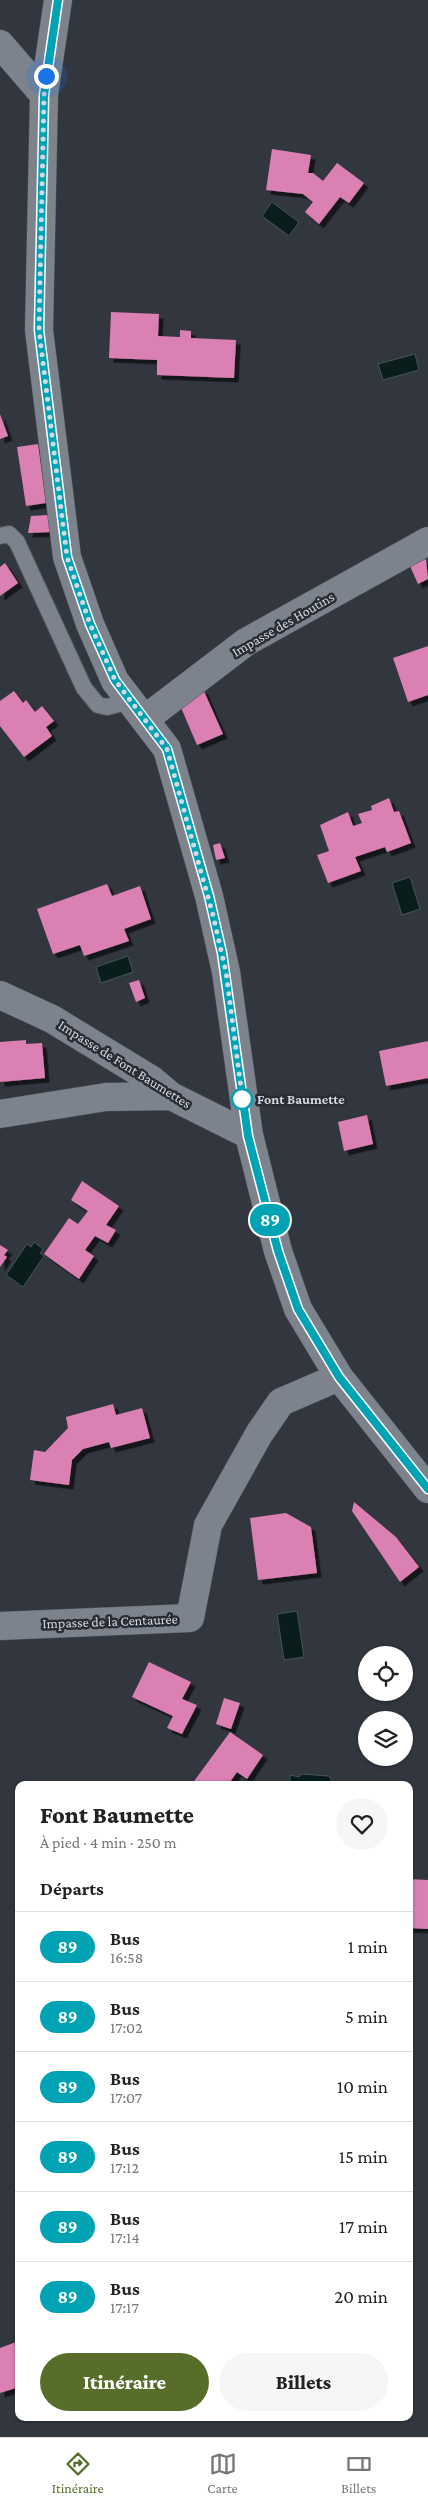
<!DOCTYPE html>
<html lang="fr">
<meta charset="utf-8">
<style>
:root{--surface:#fff;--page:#f6f6f6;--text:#222;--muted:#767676;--line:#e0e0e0;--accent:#576e2b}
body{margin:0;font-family:"Crimson Pro",serif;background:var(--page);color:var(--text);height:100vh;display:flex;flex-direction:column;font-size:19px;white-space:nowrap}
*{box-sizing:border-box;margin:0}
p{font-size:16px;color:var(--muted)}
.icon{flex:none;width:28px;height:28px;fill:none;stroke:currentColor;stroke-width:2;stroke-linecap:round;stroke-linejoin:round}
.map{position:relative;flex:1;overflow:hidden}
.sheet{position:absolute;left:15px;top:1781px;width:398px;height:640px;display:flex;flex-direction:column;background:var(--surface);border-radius:10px;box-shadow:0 1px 4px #0004}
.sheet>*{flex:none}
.badge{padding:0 10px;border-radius:16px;font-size:18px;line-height:32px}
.tools{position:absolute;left:358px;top:1646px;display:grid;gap:10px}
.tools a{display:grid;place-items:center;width:55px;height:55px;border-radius:50%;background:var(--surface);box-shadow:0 1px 4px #0004;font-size:25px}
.you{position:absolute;width:25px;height:25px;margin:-12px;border:4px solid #fff;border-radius:50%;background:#1a73e8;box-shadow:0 0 0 8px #1a73e833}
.map>.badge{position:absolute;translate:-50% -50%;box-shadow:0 0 0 2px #fff}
h2{padding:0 25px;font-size:19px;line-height:45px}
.round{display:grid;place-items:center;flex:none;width:52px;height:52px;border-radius:26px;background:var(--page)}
.headline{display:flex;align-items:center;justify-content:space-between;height:85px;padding:0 25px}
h1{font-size:24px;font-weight:800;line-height:38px}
.action{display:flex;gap:10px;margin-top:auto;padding:10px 25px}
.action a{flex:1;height:58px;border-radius:30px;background:var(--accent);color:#fff;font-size:20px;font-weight:800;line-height:58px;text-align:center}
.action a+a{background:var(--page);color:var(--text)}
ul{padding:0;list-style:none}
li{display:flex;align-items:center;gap:15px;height:70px;padding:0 25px;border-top:1px solid var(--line)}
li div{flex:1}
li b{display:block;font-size:19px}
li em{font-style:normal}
li .badge{min-width:55px;font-weight:700;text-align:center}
.tab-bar{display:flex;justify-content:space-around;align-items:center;height:70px;border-top:1px solid var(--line);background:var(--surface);font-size:14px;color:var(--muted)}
.tab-bar a{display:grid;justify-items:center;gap:2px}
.tab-bar .current{color:var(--accent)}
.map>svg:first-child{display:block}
.water{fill:#091d1d;stroke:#475557}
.building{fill:#db80b3;filter:url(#shadow)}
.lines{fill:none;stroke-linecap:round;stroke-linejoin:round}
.lane-casing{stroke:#4f5259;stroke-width:18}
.street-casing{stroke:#4f5259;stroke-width:29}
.lane{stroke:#7d838c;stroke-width:16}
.street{stroke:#7d838c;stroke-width:28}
.line-casing{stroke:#fff;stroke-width:11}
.line{stroke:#00a3b4;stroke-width:8}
.walk{stroke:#d7d9df;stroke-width:5;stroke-dasharray:0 9}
.stop-dot{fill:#fff;stroke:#00a3b4;stroke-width:2.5}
.labels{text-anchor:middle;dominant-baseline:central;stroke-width:5;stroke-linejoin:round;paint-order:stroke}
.street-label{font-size:14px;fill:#d7d9df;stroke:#282c34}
.stop-label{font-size:14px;font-weight:bold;fill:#d7d9df;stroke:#282c34;text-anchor:start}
</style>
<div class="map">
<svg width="428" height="2437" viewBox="0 0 428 2437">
<defs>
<filter id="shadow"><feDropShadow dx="4.5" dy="4.5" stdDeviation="0" flood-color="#0009"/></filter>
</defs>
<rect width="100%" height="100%" fill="#32363e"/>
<path class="water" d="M272,202L299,222L289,236L262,216Z
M415,354L419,370L383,380L378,364Z
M410,877L420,909L402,915L392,883Z
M128,956L133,972L101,983L96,967Z
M34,1242L43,1249L40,1253L44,1256L23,1287L6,1275L27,1244L31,1247Z
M297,1611L304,1657L284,1660L277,1614Z
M301,1774L329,1776L334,1785H295L294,1782H290V1775L299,1777Z"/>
<path class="building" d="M272,149L311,155L308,173H313L323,181L337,163L364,183L349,203L340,197L319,224L305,212L313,202L303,194L266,190Z
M111,312L159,314L158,336L180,337V330L191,331V338L236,340L234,378L157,375V360L109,358Z
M0,414L8,436L0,439Z
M38,444L46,503L26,506L17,447Z
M48,515L51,532L28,533L31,516Z
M426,559L428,579L418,584L410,566Z
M5,563L18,583L0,596V567Z
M428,646V695L408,702L393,658Z
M203,689L223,734L197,745L179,703Z
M14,691L23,703L26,700L35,712L42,706L54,721L46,727L52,736L24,757L0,726V701Z
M389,798L394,812L399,811L411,843L387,852L385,847L355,857L361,871L328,883L317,855L329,851L320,825L348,812L353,826L362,823L358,814L372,810L371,806Z
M220,843L225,858L216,860L213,845Z
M107,884L112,896L140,886L151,919L124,929L129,941L84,956L80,945L53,954L37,909Z
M139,980L145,998L136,1002L129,983Z
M26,1040V1044L42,1043L45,1078L0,1082V1042Z
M428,1041V1078L386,1086L379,1051Z
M367,1115L373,1144L344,1151L338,1122Z
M82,1181L119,1206L106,1225L116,1230L108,1243L95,1236L85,1250L94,1256L79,1279L44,1254L69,1218L78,1224L88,1211L71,1200Z
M0,1245L8,1250L4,1255L7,1257L0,1267Z
M113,1404L116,1415L142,1408L150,1438L111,1448L109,1442L83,1449L72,1460L69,1485L30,1480L34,1450L45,1452L68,1428L66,1417Z
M354,1502L396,1537L419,1567L400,1582L352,1511Z
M286,1513L311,1527L317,1573L258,1580L250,1518Z
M149,1662L191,1682L182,1699L197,1705L182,1734L167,1728L173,1716L132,1697Z
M224,1698L240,1703L231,1729L216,1724Z
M230,1732L263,1755L247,1779L237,1772L228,1785L192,1784Z
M409,1879L428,1880V1929L409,1928Z
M16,2342L19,2349V2387L0,2393V2348Z"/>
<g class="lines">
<g class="lane-casing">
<path id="lane" d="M0,536L9,534L17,542L84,688L98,705L107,707L131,701"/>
</g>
<g class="street-casing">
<path id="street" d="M58,0L44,95L39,330L67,557L90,624L115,681L167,749L209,896L226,972L249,1135L278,1251L298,1309L339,1377L428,1489
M0,44L44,95
M145,719L246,642L428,541
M0,995L52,1019L152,1080L171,1096L249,1135
M0,1114L106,1097L171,1096
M0,1626L190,1618L208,1525L259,1434L281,1402L339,1377"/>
</g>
<use href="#lane" class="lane"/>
<use href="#street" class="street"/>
</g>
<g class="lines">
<g class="line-casing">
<path id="line" d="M58,0L44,95L39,330L67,557L90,624L115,680L167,749L209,896L222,953L248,1136L278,1251L298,1309L339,1377L428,1489"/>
</g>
<use href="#line" class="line"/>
<path class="walk" d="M46,76L44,95L39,330L67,557L90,624L115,680L167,749L213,915L226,972L243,1103L242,1099"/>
</g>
<circle class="stop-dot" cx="242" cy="1099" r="10"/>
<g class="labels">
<g class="street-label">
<text transform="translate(283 624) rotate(-30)">Impasse des Houtins</text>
<text transform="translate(125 1064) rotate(32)">Impasse de Font Baumettes</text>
<text transform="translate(110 1621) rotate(-2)">Impasse de la Centaurée</text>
</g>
<g class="stop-label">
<text x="257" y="1099">Font Baumette</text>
</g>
</g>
</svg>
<div class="tools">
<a><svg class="icon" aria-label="locate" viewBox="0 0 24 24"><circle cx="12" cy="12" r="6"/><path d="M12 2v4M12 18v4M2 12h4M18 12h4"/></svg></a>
<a><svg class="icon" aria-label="layers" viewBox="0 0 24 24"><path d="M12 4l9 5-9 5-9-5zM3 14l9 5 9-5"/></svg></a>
</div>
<div class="you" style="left:46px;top:76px"></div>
<b class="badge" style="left:270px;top:1220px;background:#00a3b4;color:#fff">89</b>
<section class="sheet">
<div class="headline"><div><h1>Font Baumette</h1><p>À pied · 4 min · 250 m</p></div><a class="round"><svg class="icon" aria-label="heart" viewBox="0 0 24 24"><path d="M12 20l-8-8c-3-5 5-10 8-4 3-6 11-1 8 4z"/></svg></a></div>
<h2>Départs</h2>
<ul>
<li><span class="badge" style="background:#00a3b4;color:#fff">89</span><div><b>Bus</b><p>16:58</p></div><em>1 min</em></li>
<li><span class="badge" style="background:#00a3b4;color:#fff">89</span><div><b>Bus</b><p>17:02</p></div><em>5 min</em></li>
<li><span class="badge" style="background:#00a3b4;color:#fff">89</span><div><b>Bus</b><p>17:07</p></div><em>10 min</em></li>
<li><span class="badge" style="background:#00a3b4;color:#fff">89</span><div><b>Bus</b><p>17:12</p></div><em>15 min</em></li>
<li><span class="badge" style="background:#00a3b4;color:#fff">89</span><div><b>Bus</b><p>17:14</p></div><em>17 min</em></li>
<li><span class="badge" style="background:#00a3b4;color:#fff">89</span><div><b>Bus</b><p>17:17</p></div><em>20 min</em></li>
</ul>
<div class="action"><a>Itinéraire</a><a>Billets</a></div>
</section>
</div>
<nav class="tab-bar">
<a class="current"><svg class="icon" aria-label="directions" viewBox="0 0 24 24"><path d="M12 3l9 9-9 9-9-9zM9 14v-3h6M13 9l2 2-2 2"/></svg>Itinéraire</a>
<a><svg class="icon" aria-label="map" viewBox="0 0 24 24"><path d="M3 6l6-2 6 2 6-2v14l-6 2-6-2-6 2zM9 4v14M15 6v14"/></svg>Carte</a>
<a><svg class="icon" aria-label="tickets" viewBox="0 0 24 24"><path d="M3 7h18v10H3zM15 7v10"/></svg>Billets</a>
</nav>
